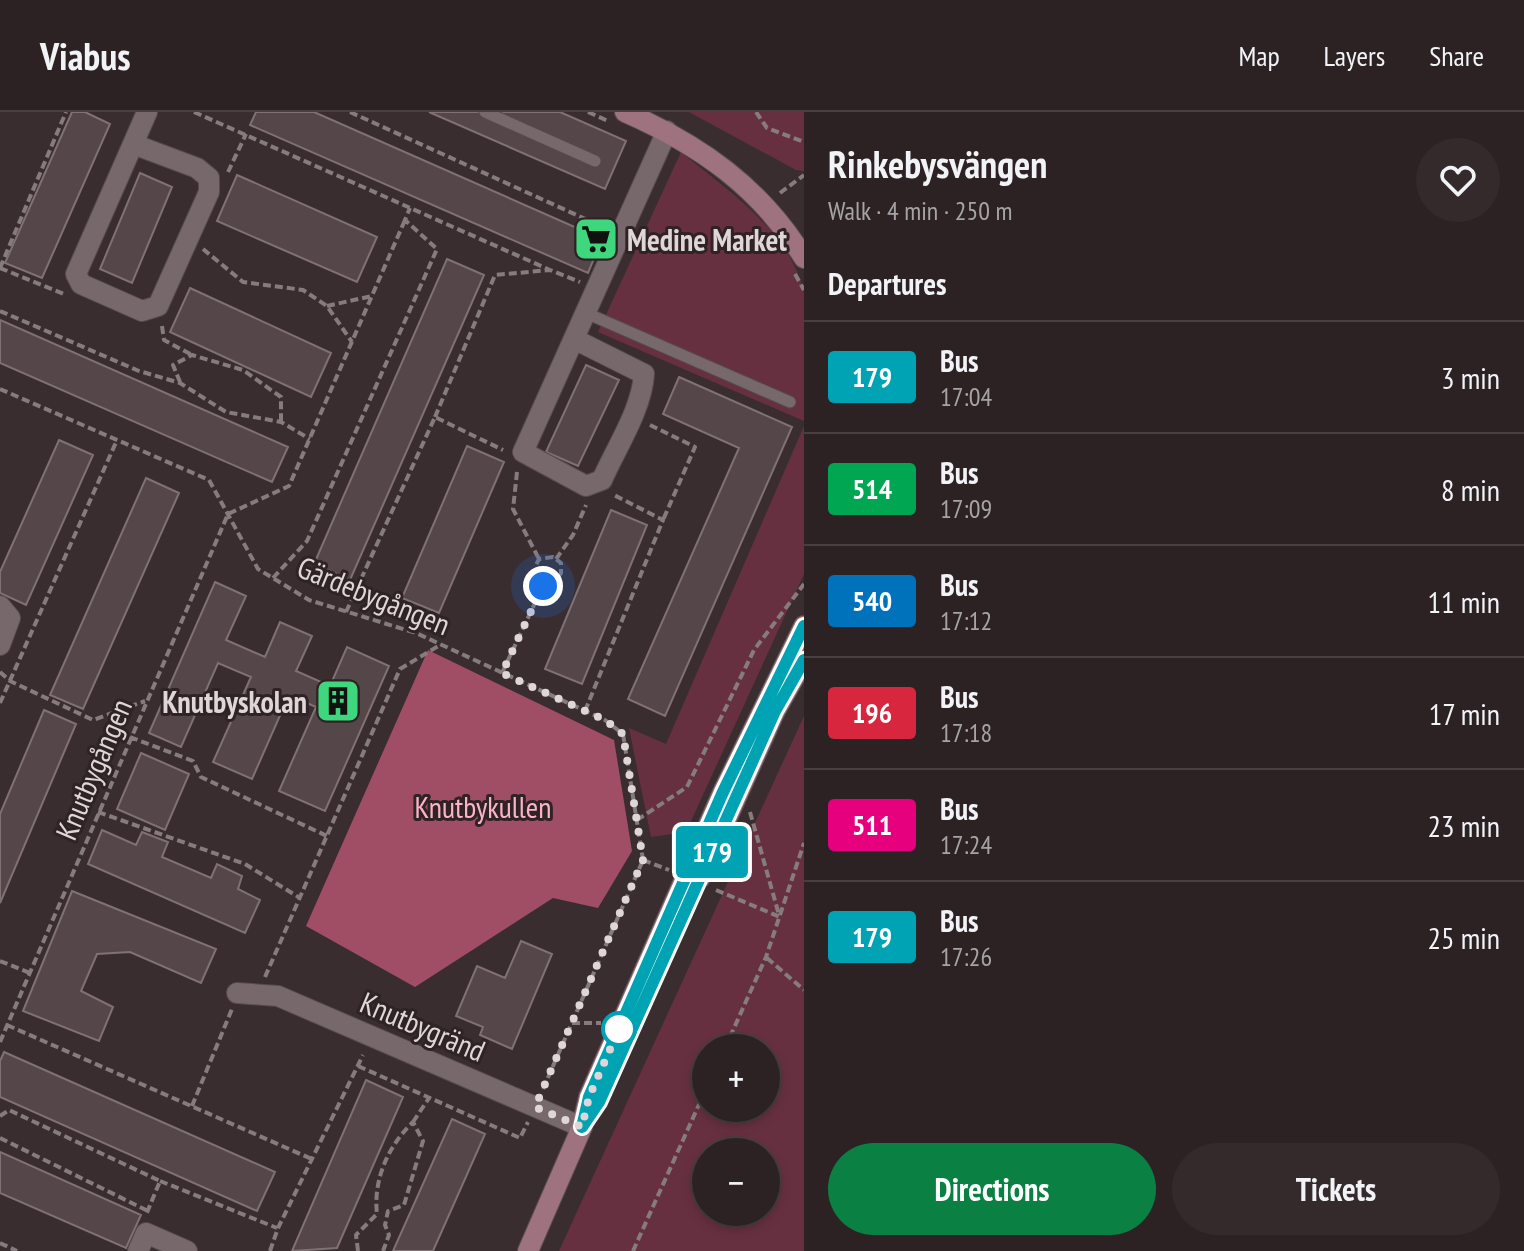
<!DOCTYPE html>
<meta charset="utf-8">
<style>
:root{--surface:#2c2224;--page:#342a2c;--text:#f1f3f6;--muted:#a6a4a6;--line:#483f41;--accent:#0b8043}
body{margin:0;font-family:"PT Sans Narrow",sans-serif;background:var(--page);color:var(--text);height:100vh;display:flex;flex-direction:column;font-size:30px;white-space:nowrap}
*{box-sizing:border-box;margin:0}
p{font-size:26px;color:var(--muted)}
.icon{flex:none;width:44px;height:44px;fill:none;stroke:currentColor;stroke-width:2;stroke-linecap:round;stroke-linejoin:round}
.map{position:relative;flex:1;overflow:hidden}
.panel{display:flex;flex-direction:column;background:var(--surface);width:720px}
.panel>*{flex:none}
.badge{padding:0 16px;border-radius:6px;font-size:28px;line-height:52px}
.buttons{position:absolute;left:692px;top:922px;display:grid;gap:16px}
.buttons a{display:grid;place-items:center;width:88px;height:88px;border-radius:50%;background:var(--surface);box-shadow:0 4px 12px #0003,0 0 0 2px var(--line);font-size:40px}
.you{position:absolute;width:40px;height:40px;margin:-20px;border:6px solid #fff;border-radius:50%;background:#1a73e8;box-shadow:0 0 0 12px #1a73e833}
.map>.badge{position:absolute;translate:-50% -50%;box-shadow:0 0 0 4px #fff}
h2{padding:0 24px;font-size:30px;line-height:72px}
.round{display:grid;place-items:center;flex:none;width:84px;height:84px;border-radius:42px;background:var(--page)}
.headline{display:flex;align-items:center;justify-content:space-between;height:136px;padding:0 24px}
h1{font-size:38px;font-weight:700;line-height:60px}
.cta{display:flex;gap:16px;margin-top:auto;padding:16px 24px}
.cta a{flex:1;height:92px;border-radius:48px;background:var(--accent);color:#fff;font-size:32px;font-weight:700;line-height:92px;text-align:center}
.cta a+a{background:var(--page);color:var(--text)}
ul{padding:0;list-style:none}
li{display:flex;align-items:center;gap:24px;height:112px;padding:0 24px;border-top:2px solid var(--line)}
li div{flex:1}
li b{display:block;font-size:30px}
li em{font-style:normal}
li .badge{min-width:88px;font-weight:700;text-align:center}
header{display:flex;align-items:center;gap:48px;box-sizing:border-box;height:112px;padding:0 40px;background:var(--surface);border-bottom:2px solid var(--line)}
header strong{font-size:38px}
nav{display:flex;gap:44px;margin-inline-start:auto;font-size:28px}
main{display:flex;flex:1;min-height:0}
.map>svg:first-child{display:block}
.green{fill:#673041;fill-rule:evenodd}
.forest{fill:#a04e66}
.building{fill:#544649;stroke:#807174;stroke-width:2}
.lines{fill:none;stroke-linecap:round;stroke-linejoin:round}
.lane-casing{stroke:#564b4e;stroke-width:13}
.street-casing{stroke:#564b4e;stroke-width:22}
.secondary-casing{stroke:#564b4e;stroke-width:22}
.path{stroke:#867b7e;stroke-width:4;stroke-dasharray:8 4;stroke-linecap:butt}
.lane{stroke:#77686c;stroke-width:11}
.street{stroke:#77686c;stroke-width:20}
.secondary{stroke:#9e727f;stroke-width:20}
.line-casing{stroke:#fff;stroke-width:18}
.line{stroke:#00a3b4;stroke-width:12}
.walk{stroke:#dfd6d8;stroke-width:8;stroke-dasharray:0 14.4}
.stop-dot{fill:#fff;stroke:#00a3b4;stroke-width:4}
.labels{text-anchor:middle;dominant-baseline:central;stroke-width:6;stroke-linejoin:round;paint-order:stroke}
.poi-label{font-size:30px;font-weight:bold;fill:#dfd6d8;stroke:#2f2326;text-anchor:start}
.street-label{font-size:30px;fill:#dfd6d8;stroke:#2f2326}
.park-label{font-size:30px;fill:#fbb4c6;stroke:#2f2326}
</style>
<header>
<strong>Viabus</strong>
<nav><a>Map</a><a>Layers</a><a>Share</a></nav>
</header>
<main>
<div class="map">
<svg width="804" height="1139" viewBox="0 0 804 1139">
<rect width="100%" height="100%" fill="#3a2d30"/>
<path class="green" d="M689,0H804V59L796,58Z
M681,40C727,78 790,119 804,181C804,210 804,276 804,309L598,220Z
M804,314V462L686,720L651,725L629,616L666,632Z
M804,604V1139H559ZM706,936H766V996H706ZM706,1040H766V1100H706Z"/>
<path class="forest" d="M428,538L614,628L632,739L598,796L553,786L415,875L306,814Z"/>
<path class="building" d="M72,0H85L110,12L42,166L5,151Z
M256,0H314L602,127L588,161L250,13Z
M429,0H560L626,29L605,77Z
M140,61L172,75L132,171L100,157Z
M237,63L377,125L357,170L217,109Z
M447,147L484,163L350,468L314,452Z
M190,176L331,241L311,285L170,220Z
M0,208L288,335L272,370L0,251Z
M586,253L619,268L578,354L546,340Z
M679,265L792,315L665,604L628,587L739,336L663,302Z
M59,328L93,343L26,493L0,481V460Z
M467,334L504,350L439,501L402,486Z
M146,366L179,381L83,597L50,583Z
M611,398L647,413L582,572L545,557Z
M215,470L246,484L226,528L265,545L280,510L312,524L296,559L330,574L347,535L389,554L325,699L279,679L316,595L289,583L252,667L213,650L251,565L218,551L181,635L149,621Z
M44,598L76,612L0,791V702Z
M141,641L189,662L165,718L117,697Z
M102,718L136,733L142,720L168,730L162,745L211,766L217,752L242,764L238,777L260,788L245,821L88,752Z
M72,779L216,837L201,871L130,840L97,842L81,879L113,895L99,929L23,899Z
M521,829L552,842L512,937L480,923L483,915L456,904L477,854L505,866Z
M4,940L275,1060L257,1099L0,985V949Z
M366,968L403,985L337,1136L292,1139Z
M452,1007L485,1022L433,1139H393Z
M0,1040L141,1103L126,1136L0,1081Z"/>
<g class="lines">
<g class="lane-casing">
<path id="lane" d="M485,0L595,49
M586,201L790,290"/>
</g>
<g class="street-casing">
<path id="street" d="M133,32L197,56L209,66V80L158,194L142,199L81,172L76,162L147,0
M574,227L644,262C642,297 616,336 602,368L586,374L523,340L667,19
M0,494L10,506L0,533
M237,881L278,884L582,1015
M138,1139L146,1121L187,1139"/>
</g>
<g class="secondary-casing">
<path id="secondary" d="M625,0C700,33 760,75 804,146
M700,766L775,599L804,548
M528,1139L582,1015L589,985L723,680L804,514"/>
</g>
<path class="path" d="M194,0L550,158
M350,0L603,115
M588,0L608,9
M756,0L767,16L804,30
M228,60L246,22
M780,81L804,63
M203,137L243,170L303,178L327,194L352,230
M0,156L66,0
M0,156L64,182
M795,162L804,178
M327,194L372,184
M0,199L139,259L180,271L226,300L281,310L310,327
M162,214L164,228L192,243
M180,270L173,253L192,243L243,258L281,285V310
M0,277L209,368L258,457L309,488L416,521L605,608L623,622L643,748
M435,305L495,163L550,158L580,170
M650,313L695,335L663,408
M517,360L513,397L539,447
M556,447L573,423L586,393
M273,466L307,429L437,137L405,108L410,96
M346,500L435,305L503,338
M0,560L10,569L93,608L145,589
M502,561L543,474L535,455L539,447L553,445L561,451V461L554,471L543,474
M0,591L117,328
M585,599L663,408L612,382
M130,625L193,649L201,665L327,724
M98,700L245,752L300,786
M750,700L779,803
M637,708L687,675L754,538L804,472
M643,748L669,758
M716,778L780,805
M767,846L804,878
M0,849L30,861
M265,865L400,557L440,533
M572,911H601
M7,913L314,1048
M0,930L228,402L289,374L405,108
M725,936L766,845L804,731
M358,954L520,1026L528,1010
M543,977L643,748
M192,994L232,897
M0,1004L9,998L160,1069L146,1103
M413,1010L429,986
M0,1026L146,1098
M160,1069L277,1116
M0,1131L17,1139
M270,1139L278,1116L363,943
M358,1139L356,1123L377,1102C373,1068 388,1034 413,1010L423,1029L404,1093L388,1099L385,1113L389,1123L383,1139
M633,1139L706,977"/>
<use href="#lane" class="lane"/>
<use href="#street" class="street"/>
<use href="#secondary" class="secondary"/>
</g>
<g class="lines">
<g class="line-casing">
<path id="line" d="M804,514L723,680L589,985L582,1015L599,990L775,599L804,548"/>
</g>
<use href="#line" class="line"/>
<path class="walk" d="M543,474L502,561L605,608L623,622L643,748L535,995L582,1015L589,985L619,917"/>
</g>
<defs>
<g id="supermarket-square" transform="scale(2.3)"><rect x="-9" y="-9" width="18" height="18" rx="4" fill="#3fd77d" stroke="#2f2326"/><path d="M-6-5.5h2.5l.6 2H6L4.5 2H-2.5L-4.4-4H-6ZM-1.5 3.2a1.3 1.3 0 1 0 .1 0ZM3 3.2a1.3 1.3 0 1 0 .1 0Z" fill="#111"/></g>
<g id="building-square" transform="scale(2.3)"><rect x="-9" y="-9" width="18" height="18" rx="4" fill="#3fd77d" stroke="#2f2326"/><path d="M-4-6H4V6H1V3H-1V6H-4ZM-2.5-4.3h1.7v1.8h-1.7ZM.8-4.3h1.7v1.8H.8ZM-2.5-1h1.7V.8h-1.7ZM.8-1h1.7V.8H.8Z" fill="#111"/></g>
</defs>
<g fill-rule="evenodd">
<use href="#supermarket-square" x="596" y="127"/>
<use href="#building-square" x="338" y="589"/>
</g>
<circle class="stop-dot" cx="619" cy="917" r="16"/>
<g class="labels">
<g class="poi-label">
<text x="627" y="127">Medine Market</text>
<text x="307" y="589" text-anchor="end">Knutbyskolan</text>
</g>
<g class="street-label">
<text transform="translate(374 483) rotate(22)">Gärdebygången</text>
<text transform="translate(93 657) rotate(-67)">Knutbygången</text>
<text transform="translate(423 914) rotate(23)">Knutbygränd</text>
</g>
<g class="park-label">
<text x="483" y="694">Knutbykullen</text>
</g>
</g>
</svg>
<div class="buttons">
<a>+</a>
<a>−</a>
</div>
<div class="you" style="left:543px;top:474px"></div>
<b class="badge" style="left:712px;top:740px;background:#00a3b4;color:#fff">179</b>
</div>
<section class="panel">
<div class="headline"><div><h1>Rinkebysvängen</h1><p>Walk · 4 min · 250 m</p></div><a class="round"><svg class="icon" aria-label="heart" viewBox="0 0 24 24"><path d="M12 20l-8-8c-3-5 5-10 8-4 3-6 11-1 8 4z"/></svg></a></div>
<h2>Departures</h2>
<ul>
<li><span class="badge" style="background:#00a3b4;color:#fff">179</span><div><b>Bus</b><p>17:04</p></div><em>3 min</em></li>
<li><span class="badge" style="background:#00a651;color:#fff">514</span><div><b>Bus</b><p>17:09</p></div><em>8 min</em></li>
<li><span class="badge" style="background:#0072bc;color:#fff">540</span><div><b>Bus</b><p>17:12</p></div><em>11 min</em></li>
<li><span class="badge" style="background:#d7263d;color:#fff">196</span><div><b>Bus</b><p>17:18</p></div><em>17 min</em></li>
<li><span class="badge" style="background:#e6007e;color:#fff">511</span><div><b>Bus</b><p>17:24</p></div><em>23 min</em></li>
<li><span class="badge" style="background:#00a3b4;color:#fff">179</span><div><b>Bus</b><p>17:26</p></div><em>25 min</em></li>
</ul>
<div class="cta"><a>Directions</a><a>Tickets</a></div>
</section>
</main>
